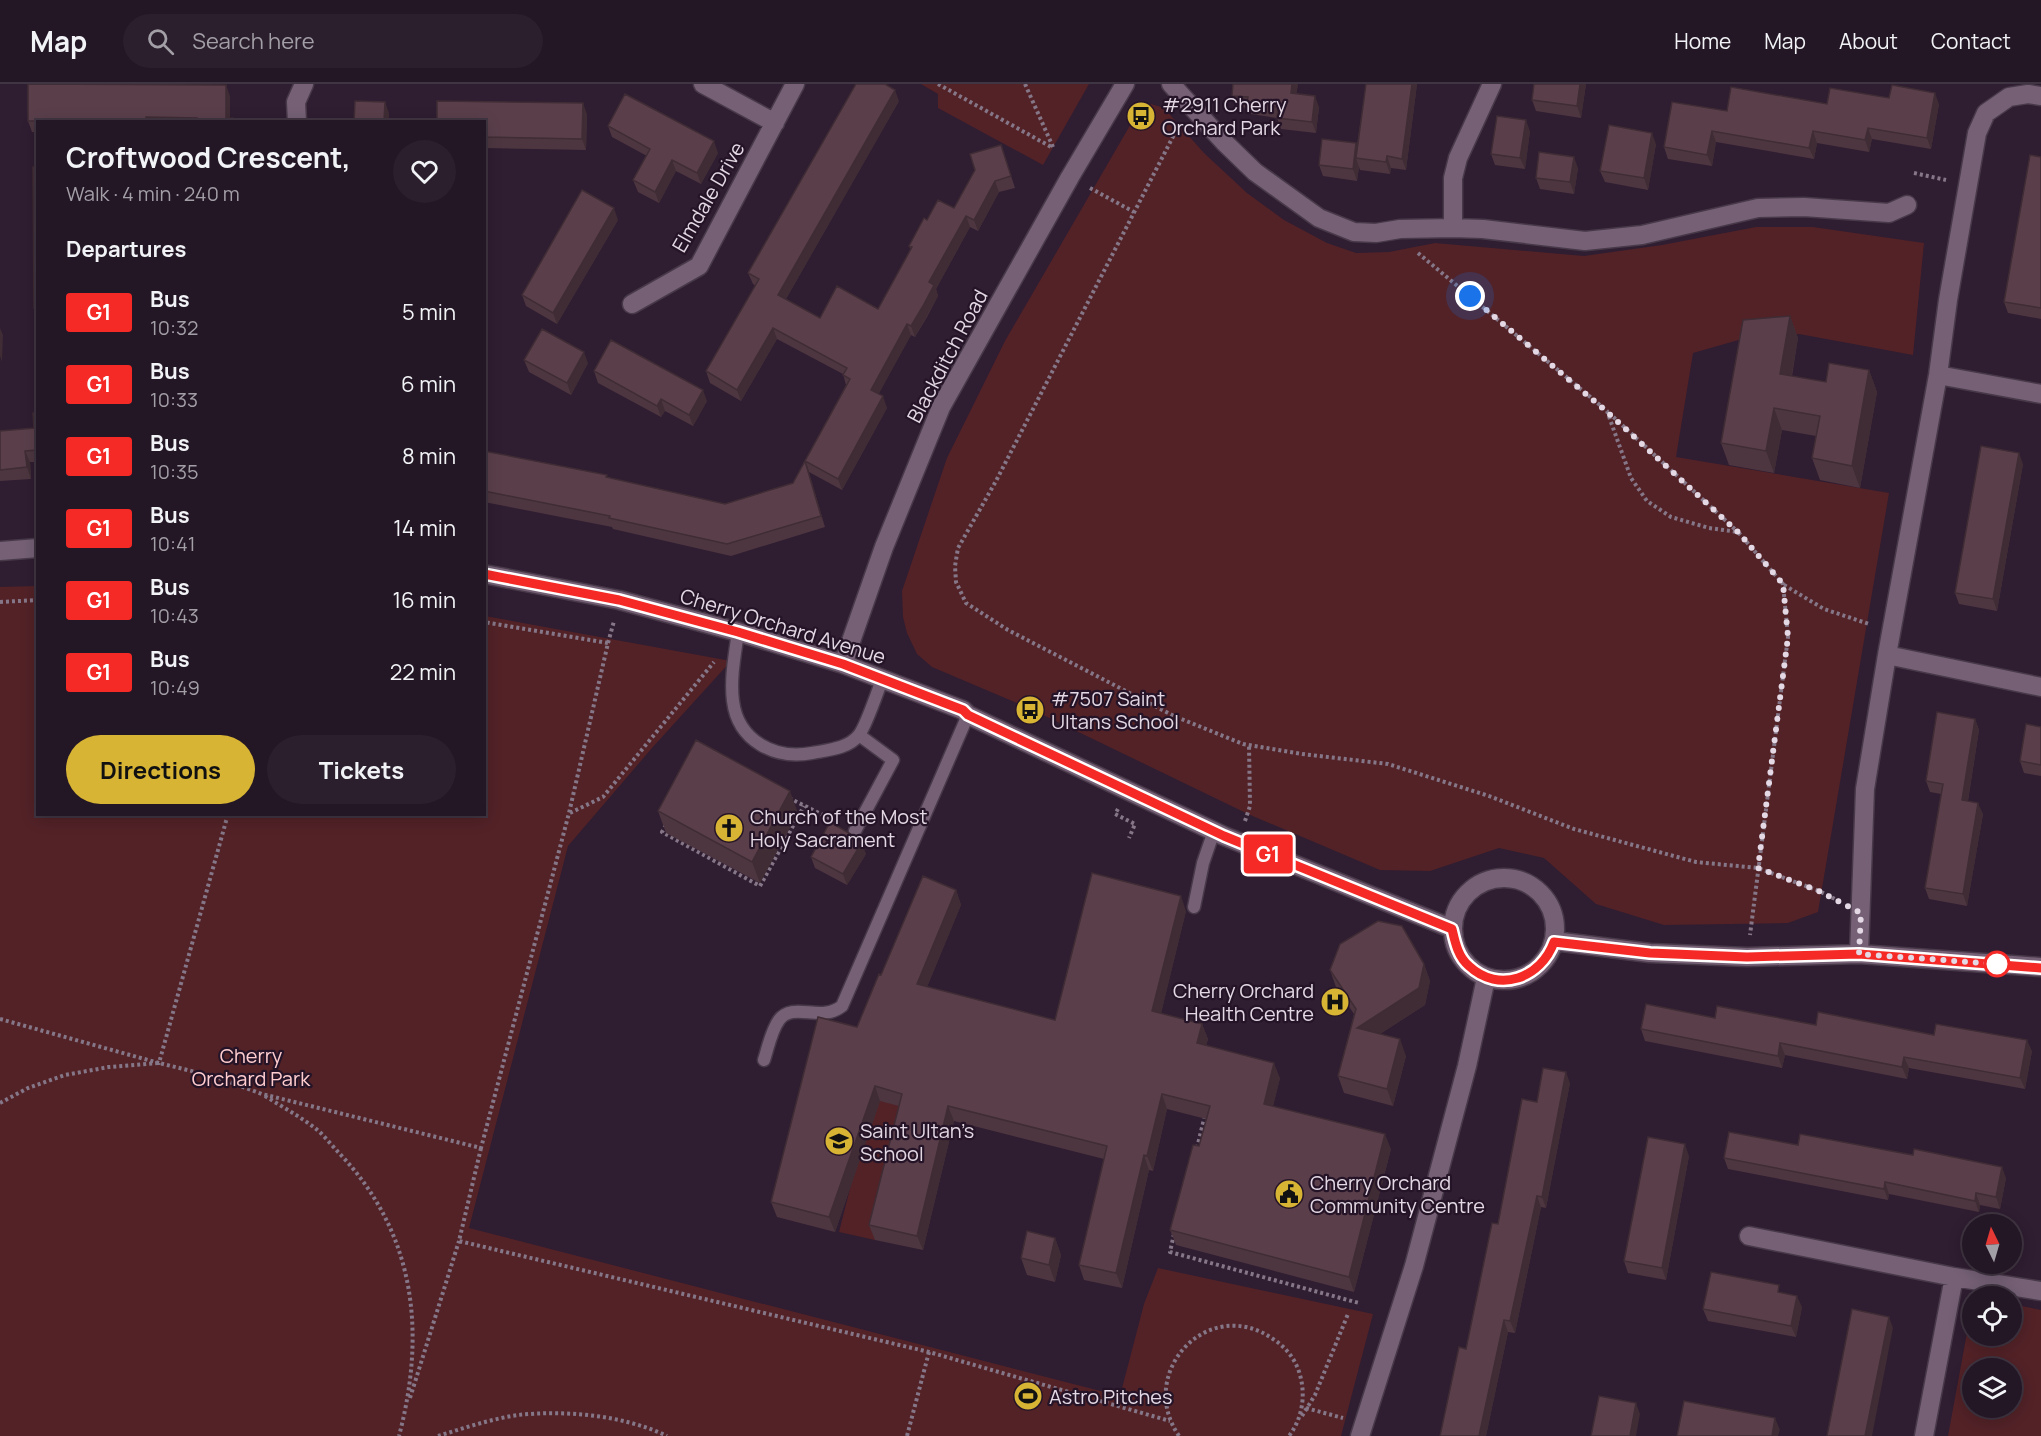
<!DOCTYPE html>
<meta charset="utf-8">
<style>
:root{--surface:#231625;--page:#2b1f2d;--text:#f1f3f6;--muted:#a39fa7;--line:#403542;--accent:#d7b434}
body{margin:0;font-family:Manrope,sans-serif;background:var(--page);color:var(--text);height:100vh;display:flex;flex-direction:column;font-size:22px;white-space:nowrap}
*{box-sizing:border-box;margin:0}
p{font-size:20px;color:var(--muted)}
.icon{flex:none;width:33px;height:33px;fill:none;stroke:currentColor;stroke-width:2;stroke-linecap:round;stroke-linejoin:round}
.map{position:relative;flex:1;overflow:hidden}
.drawer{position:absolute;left:36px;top:36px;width:450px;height:696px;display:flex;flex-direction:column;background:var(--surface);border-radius:0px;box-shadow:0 3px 15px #0003,0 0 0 2px var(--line)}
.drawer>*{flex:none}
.badge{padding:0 12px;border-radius:4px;font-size:21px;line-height:39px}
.needle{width:39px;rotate:355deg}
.tools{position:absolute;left:1962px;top:1130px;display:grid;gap:12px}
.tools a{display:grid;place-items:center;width:60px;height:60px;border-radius:50%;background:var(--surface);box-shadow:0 3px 15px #0003,0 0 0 2px var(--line);font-size:30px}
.you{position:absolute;width:30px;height:30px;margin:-15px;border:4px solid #fff;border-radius:50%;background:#1a73e8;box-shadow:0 0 0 9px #1a73e833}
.map>.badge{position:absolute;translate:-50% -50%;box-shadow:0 0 0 3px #fff}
h2{padding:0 30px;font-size:22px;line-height:54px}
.round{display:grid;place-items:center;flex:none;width:63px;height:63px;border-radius:32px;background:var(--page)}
.headline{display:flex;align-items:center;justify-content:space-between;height:102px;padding:0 30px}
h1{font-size:28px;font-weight:700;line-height:45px}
.button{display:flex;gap:12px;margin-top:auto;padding:12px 30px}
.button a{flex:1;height:69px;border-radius:36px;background:var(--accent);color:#111;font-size:24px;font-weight:700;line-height:69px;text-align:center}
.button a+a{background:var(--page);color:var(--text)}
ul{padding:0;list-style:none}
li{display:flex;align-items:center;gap:18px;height:72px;padding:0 30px}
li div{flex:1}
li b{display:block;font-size:22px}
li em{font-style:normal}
li .badge{min-width:66px;font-weight:700;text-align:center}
header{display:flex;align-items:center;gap:36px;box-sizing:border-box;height:84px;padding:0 30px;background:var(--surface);border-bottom:2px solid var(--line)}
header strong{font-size:28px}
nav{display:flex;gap:33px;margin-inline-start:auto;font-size:21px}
.search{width:420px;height:54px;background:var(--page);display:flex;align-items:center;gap:15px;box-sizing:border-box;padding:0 21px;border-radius:33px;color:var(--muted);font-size:22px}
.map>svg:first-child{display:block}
.green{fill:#522227;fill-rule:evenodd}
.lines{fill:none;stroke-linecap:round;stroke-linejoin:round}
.service-casing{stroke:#483949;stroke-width:15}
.minor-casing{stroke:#483949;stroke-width:21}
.path{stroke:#867788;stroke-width:4;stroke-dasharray:3 3;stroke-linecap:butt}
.service{stroke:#756076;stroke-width:12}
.minor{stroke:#756076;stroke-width:18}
.wall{fill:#4d3640}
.shaded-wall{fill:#3f2c34}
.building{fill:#5a3f4b;stroke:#3f2c34;stroke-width:1.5}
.line-casing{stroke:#fff;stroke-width:14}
.line{stroke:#f52a26;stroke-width:9}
.walk{stroke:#e3d8e4;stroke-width:6;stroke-dasharray:0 10.8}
.stop-dot{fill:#fff;stroke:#f52a26;stroke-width:3}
.labels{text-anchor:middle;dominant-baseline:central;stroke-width:4.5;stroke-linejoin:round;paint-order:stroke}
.poi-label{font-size:20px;fill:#e3d8e4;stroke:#251427;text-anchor:start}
.street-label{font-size:20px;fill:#e3d8e4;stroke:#251427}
.park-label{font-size:20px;fill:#ffcdcf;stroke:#251427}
</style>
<header>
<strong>Map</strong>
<div class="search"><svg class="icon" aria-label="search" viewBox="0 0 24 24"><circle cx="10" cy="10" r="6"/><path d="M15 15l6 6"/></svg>Search here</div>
<nav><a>Home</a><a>Map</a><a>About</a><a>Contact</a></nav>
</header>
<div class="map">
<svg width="2041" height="1352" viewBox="0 0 2041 1352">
<rect width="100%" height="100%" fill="#2f1d31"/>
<path class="green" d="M921,0H1089L1043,81L938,24V10Z
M1151,20L1164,24L1204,69L1247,109L1284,136L1327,159L1356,169L1389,168L1435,159L1584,172L1662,161L1756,143H1813L1924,159L1913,271L1799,250L1749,253L1693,269L1676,373L1889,409L1818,828L1788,839L1664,841L1596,820L1544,774L1499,764L1430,787L1380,786L1248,730L1033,626L932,583L917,570L907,549L903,533L902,507L947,374L1005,257L1136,31L1142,24Z
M37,502L38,730H484L485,532L731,577L652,664L568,762L469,1144L1120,1312L1144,1220L1158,1184L1373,1230L1341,1352H0V503Z
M882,978L909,1017L875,1156L839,1148Z
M2012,1220L2041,1226V1352H1948L1971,1227L1972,1226V1251H2012ZM1972,1284H2012V1323H1972Z"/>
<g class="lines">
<g class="service-casing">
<path id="service" d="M738,548C735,570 730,595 733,617C738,657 775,676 812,669C827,666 848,665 859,651C866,642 877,609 882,596
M855,747L893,676L859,651
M1194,823L1203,779L1214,747
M764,976C768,964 771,947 779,936C793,917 821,939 842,922L968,631"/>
</g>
<g class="minor-casing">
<path id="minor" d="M703,0L775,39
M1171,0L1224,58L1255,88L1319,134L1354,148L1376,149L1400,145L1453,144L1483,145L1585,157L1642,151L1758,124L1804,123L1889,129L1907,121
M297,38L296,18L304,0
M1453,144V94L1458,74L1492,0
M632,220L699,182L795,0
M1938,291L2041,310
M0,467L38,464
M484,490L619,516L738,548L843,580L963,626L968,631L1224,752L1453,845
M1887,571L2041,603
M843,580L884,463L941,323L1070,93L1125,0
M1453 845a51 51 0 1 1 102 0a51 51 0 1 1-102 0Z
M1554,857L1650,869L1747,873L1859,870L2041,883
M1859,870L1865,705L1887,571L1938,291L1948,216L1977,49L1986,29L2009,13L2028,10L2041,12
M1749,1152L1954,1193L2041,1207
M1360,1352L1414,1182L1467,982L1486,894
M1924,1352L1954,1193"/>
</g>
<path class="path" d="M938,0L1053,64
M1025,0L1053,63
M1179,41L996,397L958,464L955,482L956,498L966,519L1008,546L1174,632L1243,660L1302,670L1388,680L1489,712L1574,745L1696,778L1758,784L1819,807L1839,817
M1914,89L1946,96
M1090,104L1134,128
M1418,169L1607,327L1631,394L1647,417L1671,433L1709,444L1738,448L1783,500L1788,553L1750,851
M1609,329L1738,448
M1784,501L1824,525L1869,540
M0,518L38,516
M608,559L614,537
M789,714L839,739
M1118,725L1115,730L1135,740L1129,754
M570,729L603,713L714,578
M1245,737L1250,722L1249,661
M666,741L662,748L760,802L804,722
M0,935L159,979L228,730
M265,1012C281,1022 299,1032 315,1044C324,1051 332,1062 340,1070C416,1150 426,1249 399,1352
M0,1019L28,1004L65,991L109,983L159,979L216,993L262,1010L481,1064L569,729L608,559L484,538
M481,1064L459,1157L929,1268L1170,1337
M1197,1064L1205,1031
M1174,1150L1170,1168L1359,1219
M410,1314L459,1157
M1306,1324L1343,1334
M1302,1332L1315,1311L1348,1230
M438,1352C464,1344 491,1335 518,1331C566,1326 623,1331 667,1352
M907,1352L929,1268
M1179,1352C1135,1288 1209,1210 1273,1255C1286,1263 1296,1276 1300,1291C1306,1312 1302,1335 1289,1352"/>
<use href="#service" class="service"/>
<use href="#minor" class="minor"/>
</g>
<path class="wall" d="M1233,0H1298L1296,10L1319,23L1316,49L1281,45L1277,34L1251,30L1249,24L1236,23L1232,12Z
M1366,0H1417L1406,86L1391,84L1390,90L1360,86L1359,83L1357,97L1323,92L1319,81L1357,61Z
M1586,0L1581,34L1536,27L1532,16Z
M230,12V35L234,38H38V48H32L28,37Z
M899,17L786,215L820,234L878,225L911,166L909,162L927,136L954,124L1001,61L1015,104L999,108L978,147L970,143L936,205L938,212L927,233L915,253L911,251L878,310L887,324L842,406L809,388L805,377L846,301L843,290L777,255L741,317L710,299L706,287L756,202L753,200L748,189Z
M1827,20H1939L1931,65L1872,55L1869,68L1817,59L1814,75L1716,58L1712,82L1668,75L1664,63L1727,27Z
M587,30L586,66L484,64V38Z
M608,42L718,69L701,100L676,87L659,119L638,108L633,96L647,72L612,53Z
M1530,47L1525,85L1495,81L1491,70Z
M1656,60L1648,106L1605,98L1600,87Z
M2041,73V235L2008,229L2004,218Z
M38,83V234L34,224Z
M1578,84L1574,110L1540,105L1536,94Z
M618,136L557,240L526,222L522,211Z
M1790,232L1798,254L1792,292L1826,298L1869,286L1877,308L1860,404L1820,396L1812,374L1816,352L1782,346L1774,389L1729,381L1721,359Z
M524,276L588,279L571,311L529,288Z
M594,287L707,317L693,342L665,327L661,333L598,299Z
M38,329V378H30L31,395L0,397V347L34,344Z
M484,367L607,393L725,420L793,399L809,389L825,443L731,472L613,445L612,443L484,418Z
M2023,380L1997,527L1959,520L1955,509Z
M1975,635L1979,646L1968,717L1983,730L1967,822L1929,815L1925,804L1941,710L1930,708L1926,697Z
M2041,643V692L2024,689L2020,677Z
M658,727L798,729L760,799L666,749Z
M854,752L866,770L847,801L815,784L811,773Z
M956,806L961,821L927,903L1055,936L1186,827L1161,929L1202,940L1208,955L1206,962L1280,994L1273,1022L1391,1065L1354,1208L1176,1161L1170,1146L1199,1062L1206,1035L1167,1025L1153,1087L1149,1086L1122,1204L1084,1196L1079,1181L1104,1075L954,1037L923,1166L875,1156L869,1141L899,1022L880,1017L835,1148L777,1133L771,1118L857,943L881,891Z
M1424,880L1430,897L1425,921L1380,950L1406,972L1393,1022L1344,1009L1338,992L1354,930L1336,903L1330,886Z
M1715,934L1934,951L2032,967L2025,1005L1909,984L1907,995L1785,971L1782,984L1645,957L1641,945Z
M1570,999L1546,1124L1541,1123L1515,1249L1508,1248L1486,1352H1440L1466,1265L1498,1140L1537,1018Z
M1798,1061L2006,1094L2000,1125L1980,1121L1979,1128L1889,1110L1888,1116L1728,1085L1724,1074Z
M1689,1072L1666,1196L1628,1189L1624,1177Z
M1055,1154L1061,1171L1055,1198L1027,1191L1021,1174Z
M1802,1223L1796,1253L1708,1237L1703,1225Z"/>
<path class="shaded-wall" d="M1292,0H1298L1295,20L1291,9Z
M1412,0H1417L1406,86L1402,75Z
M1580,0H1586L1581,34L1577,22Z
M226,1L230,12V38L226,35Z
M895,6L899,17L782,222L778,211Z
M1935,9L1939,20L1931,65L1927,54Z
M1315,12L1319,23L1316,49L1312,38Z
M385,18L389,29V38H384Z
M583,19L587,30L586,66L582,55Z
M1526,36L1530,47L1525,85L1520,74Z
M1868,44L1872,55L1869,68L1865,56Z
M1712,47L1716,58L1712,82L1707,71Z
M1813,47L1817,59L1814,75L1809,64Z
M1652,49L1656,60L1648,106L1644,94Z
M714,57L718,69L701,100L697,89Z
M1356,59L1361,70L1356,74L1359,83L1357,97L1353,85Z
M1387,72L1391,84L1390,90L1386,78Z
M1574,73L1578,84L1574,110L1570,98Z
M672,76L676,87L659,119L655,108Z
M995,97L999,108L978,147L974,136Z
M614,124L618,136L557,240L553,229Z
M966,132L970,143L936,205L938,212L915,253L911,242L929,198Z
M1790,232L1798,254L1788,312L1780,290Z
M907,240L911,251L875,317L871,306Z
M0,244L3,251L2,278L0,272Z
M773,244L777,255L741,317L737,306Z
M584,268L588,279L571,311L567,299Z
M1869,286L1877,308L1860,404L1852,382Z
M703,306L707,317L693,342L689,331Z
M883,312L887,324L842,406L838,395Z
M661,315L665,327L661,333L657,322Z
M1774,324L1782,346L1774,389L1766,367Z
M25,367L30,378L31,395L27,383Z
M2019,369L2023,380L1997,527L1993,515Z
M805,377L809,389L825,443L821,432Z
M1975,635L1979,646L1966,728L1962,716Z
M790,707L798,729L760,799L752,778Z
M1978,719L1983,730L1967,822L1963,810Z
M862,758L866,770L847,801L843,790Z
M956,806L961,821L922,915L917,900Z
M1181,812L1186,827L1158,942L1152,927Z
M1424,880L1430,897L1425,921L1363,961L1357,944Z
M1202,940L1208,955L1203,974L1197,959Z
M1400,955L1406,972L1393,1022L1387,1005Z
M2027,956L2032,967L2025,1005L2020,994Z
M1780,959L1785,971L1782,984L1778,972Z
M1904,973L1909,984L1907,995L1902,983Z
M1274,979L1280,994L1270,1035L1264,1020Z
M1566,988L1570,999L1546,1124L1542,1113Z
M875,1002L880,1017L835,1148L829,1133Z
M1162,1010L1167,1025L1153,1087L1147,1072Z
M948,1022L954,1037L923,1166L917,1152Z
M1385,1050L1391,1065L1354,1208L1349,1193Z
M1685,1060L1689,1072L1666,1196L1662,1184Z
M1144,1071L1149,1086L1122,1204L1116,1189Z
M2002,1083L2006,1094L2000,1125L1996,1113Z
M1885,1098L1889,1110L1888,1116L1884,1105Z
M1976,1109L1980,1121L1979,1128L1975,1117Z
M1537,1112L1541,1123L1515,1249L1510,1237Z
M1055,1154L1061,1171L1055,1198L1049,1181Z
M1797,1212L1802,1223L1796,1253L1791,1242Z
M1889,1233L1893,1244L1872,1352H1865Z
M1504,1236L1508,1248L1486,1352H1479Z
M1636,1319L1640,1330L1636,1352H1630Z
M1775,1334L1780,1346L1778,1352H1772Z"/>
<path class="building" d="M28,0L226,1V35L233,34V38H197V34L146,33V37H28Z
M856,0H885L895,6L778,211L820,234L837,202L878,225L912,163L909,162L924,134L927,136L938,116L954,124L975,86L970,70L1001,61L1011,92L995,97L974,136L966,132L929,198L934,201L923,222L911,242L907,240L871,306L883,312L838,395L805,377L850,295L843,291L847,284L773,244L737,306L706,287L759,195L748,189Z
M1233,0H1292L1291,9L1315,12L1312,38L1277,34L1278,23L1247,19L1248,13L1232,12Z
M1366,0H1412L1402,75L1387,72L1386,78L1356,74Z
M1534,0H1580L1577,22L1532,16Z
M1892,1L1935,9L1927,54L1868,44L1865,56L1813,47L1809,64L1712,47L1707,71L1664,63L1672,18L1727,27L1731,3L1827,20L1830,4L1889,14Z
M625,10L714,57L697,89L672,76L655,108L633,96L650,65L608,42Z
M355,17L385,18L384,38H354Z
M437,17L583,19L582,55L484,53V38H437Z
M1497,32L1526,36L1520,74L1491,70Z
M1609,41L1652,49L1644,94L1600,87Z
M1322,55L1356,59L1353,85L1319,81Z
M1539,68L1574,73L1570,98L1536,94Z
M2030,71L2041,73V224L2004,218Z
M33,83H38V224H34Z
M582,106L614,124L553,229L522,211Z
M1790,232L1780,290L1826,298L1829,279L1869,286L1852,382L1812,374L1820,332L1774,324L1766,367L1721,359L1743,236Z
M542,245L584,268L567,299L524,276Z
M611,256L703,306L689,331L661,315L657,322L594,287Z
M33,329H38V366L25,367L27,383L0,386V347L34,344Z
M1981,362L2019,369L1993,515L1955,509Z
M484,367L607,391L606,393L725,420L793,399L805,377L821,432L727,460L609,434L610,432L484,407Z
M1937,628L1975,635L1962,716L1978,719L1963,810L1925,804L1943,700L1926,697Z
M2026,640L2041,643V681L2020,677Z
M696,656L790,707L752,778L658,727Z
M830,738L854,752L853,754L862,758L843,790L811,773Z
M1092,789L1181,812L1152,927L1202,940L1197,959L1274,979L1264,1020L1385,1050L1349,1193L1170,1146L1193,1061L1199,1062L1210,1022L1162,1010L1147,1072L1144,1071L1116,1189L1079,1181L1107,1062L948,1022L917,1152L869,1141L902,1010L875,1002L829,1133L771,1118L818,933L857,943L879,890L881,891L923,792L956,806L917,900L1055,936Z
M1378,837L1402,842L1424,880L1419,904L1357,944L1400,955L1387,1005L1338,992L1356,925L1330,886L1340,860Z
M1646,920L1715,934L1717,922L1816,941L1818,928L1934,951L1936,940L2027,956L2020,994L1904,973L1902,983L1780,959L1778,972L1641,945Z
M1543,984L1566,988L1542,1113L1537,1112L1510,1237L1504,1236L1479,1352H1440L1459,1263L1466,1265L1492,1139L1498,1140L1522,1015L1537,1018Z
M1729,1048L1798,1061L1800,1050L1913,1071L1914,1065L2002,1083L1996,1113L1976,1109L1975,1117L1885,1098L1884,1105L1724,1074Z
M1648,1053L1685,1060L1662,1184L1624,1177Z
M1027,1147L1055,1154L1049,1181L1021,1174Z
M1711,1188L1779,1201L1778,1208L1797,1212L1791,1242L1703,1225Z
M1852,1225L1889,1233L1865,1352H1827Z
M1599,1312L1636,1319L1630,1352H1591Z
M1684,1317L1775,1334L1772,1352H1677Z"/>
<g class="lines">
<g class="line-casing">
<path id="line" d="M484,490L619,516L738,548L843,580L963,626L968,631L1224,752L1452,845C1455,858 1458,873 1469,882C1499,910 1541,894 1554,858L1650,869L1747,873L1859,870L2041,884"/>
</g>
<use href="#line" class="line"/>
<path class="walk" d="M1470,212L1606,327L1738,448L1783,500L1788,553L1758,784L1819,807L1861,829L1859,870L1997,880"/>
</g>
<defs>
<g id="bus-disc" transform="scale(1.5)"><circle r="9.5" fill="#d7b434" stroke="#251427"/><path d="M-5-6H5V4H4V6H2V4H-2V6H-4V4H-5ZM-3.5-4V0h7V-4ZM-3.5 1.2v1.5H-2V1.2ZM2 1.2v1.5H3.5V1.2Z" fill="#111"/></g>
<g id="church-disc" transform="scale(1.5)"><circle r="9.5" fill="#d7b434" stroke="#251427"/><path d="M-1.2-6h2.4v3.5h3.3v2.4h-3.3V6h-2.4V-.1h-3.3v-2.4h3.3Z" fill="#111"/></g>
<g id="hospital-disc" transform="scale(1.5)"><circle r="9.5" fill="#d7b434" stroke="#251427"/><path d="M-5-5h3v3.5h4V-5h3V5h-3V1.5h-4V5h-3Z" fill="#111"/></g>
<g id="school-disc" transform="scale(1.5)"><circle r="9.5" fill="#d7b434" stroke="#251427"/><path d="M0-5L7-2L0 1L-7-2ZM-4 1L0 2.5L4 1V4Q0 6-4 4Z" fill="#111"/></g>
<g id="civic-disc" transform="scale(1.5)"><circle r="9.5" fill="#d7b434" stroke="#251427"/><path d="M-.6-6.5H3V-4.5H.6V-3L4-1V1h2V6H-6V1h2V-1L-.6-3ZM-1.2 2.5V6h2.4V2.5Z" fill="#111"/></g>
<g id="stadium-disc" transform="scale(1.5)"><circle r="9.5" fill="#d7b434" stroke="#251427"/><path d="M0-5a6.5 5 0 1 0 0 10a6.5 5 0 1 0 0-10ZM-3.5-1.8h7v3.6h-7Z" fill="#111"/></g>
</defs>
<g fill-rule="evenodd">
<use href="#bus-disc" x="1141" y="32"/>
<use href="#bus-disc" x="1030" y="626"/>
<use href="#church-disc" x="729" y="744"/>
<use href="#hospital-disc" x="1335" y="918"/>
<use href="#school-disc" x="839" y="1057"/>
<use href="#civic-disc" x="1289" y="1110"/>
<use href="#stadium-disc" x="1028" y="1312"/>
</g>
<circle class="stop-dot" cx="1997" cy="880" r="12"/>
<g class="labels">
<g class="poi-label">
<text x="1162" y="20">#2911 Cherry<tspan x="1162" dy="23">Orchard Park</tspan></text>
<text x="1051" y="614">#7507 Saint<tspan x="1051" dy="23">Ultans School</tspan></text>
<text x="750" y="732">Church of the Most<tspan x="750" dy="23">Holy Sacrament</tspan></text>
<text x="1314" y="906" text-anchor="end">Cherry Orchard<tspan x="1314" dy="23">Health Centre</tspan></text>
<text x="860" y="1046">Saint Ultan’s<tspan x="860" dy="23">School</tspan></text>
<text x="1310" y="1098">Cherry Orchard<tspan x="1310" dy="23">Community Centre</tspan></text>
<text x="1049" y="1312">Astro Pitches</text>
</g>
<g class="street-label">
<text transform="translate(708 113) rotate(-60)">Elmdale Drive</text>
<text transform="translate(947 272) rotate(-62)">Blackditch Road</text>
<text transform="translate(783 542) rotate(17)">Cherry Orchard Avenue</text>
</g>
<g class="park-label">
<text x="251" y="971">Cherry<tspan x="251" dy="23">Orchard Park</tspan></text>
</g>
</g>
</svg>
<div class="tools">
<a><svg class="needle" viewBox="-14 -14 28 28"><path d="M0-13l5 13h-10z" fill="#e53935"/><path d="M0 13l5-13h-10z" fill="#a39fa7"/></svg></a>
<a><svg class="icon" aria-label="locate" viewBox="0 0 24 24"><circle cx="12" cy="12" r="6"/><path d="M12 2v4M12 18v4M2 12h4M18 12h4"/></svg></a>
<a><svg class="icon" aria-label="layers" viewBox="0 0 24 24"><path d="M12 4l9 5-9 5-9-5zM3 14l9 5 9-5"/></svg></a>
</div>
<div class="you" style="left:1470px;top:212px"></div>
<b class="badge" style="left:1268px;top:770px;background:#f52a26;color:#fff">G1</b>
<section class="drawer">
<div class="headline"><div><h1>Croftwood Crescent,</h1><p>Walk · 4 min · 240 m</p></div><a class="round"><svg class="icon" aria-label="heart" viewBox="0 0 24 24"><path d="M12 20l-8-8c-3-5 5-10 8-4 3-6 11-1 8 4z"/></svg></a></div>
<h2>Departures</h2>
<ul>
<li><span class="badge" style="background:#f52a26;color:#fff">G1</span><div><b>Bus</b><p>10:32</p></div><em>5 min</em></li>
<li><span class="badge" style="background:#f52a26;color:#fff">G1</span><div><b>Bus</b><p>10:33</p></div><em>6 min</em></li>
<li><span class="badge" style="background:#f52a26;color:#fff">G1</span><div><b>Bus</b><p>10:35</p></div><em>8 min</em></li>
<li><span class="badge" style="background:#f52a26;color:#fff">G1</span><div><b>Bus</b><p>10:41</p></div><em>14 min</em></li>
<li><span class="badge" style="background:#f52a26;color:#fff">G1</span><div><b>Bus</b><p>10:43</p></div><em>16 min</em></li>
<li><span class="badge" style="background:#f52a26;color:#fff">G1</span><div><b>Bus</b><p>10:49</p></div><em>22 min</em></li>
</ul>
<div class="button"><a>Directions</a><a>Tickets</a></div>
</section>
</div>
